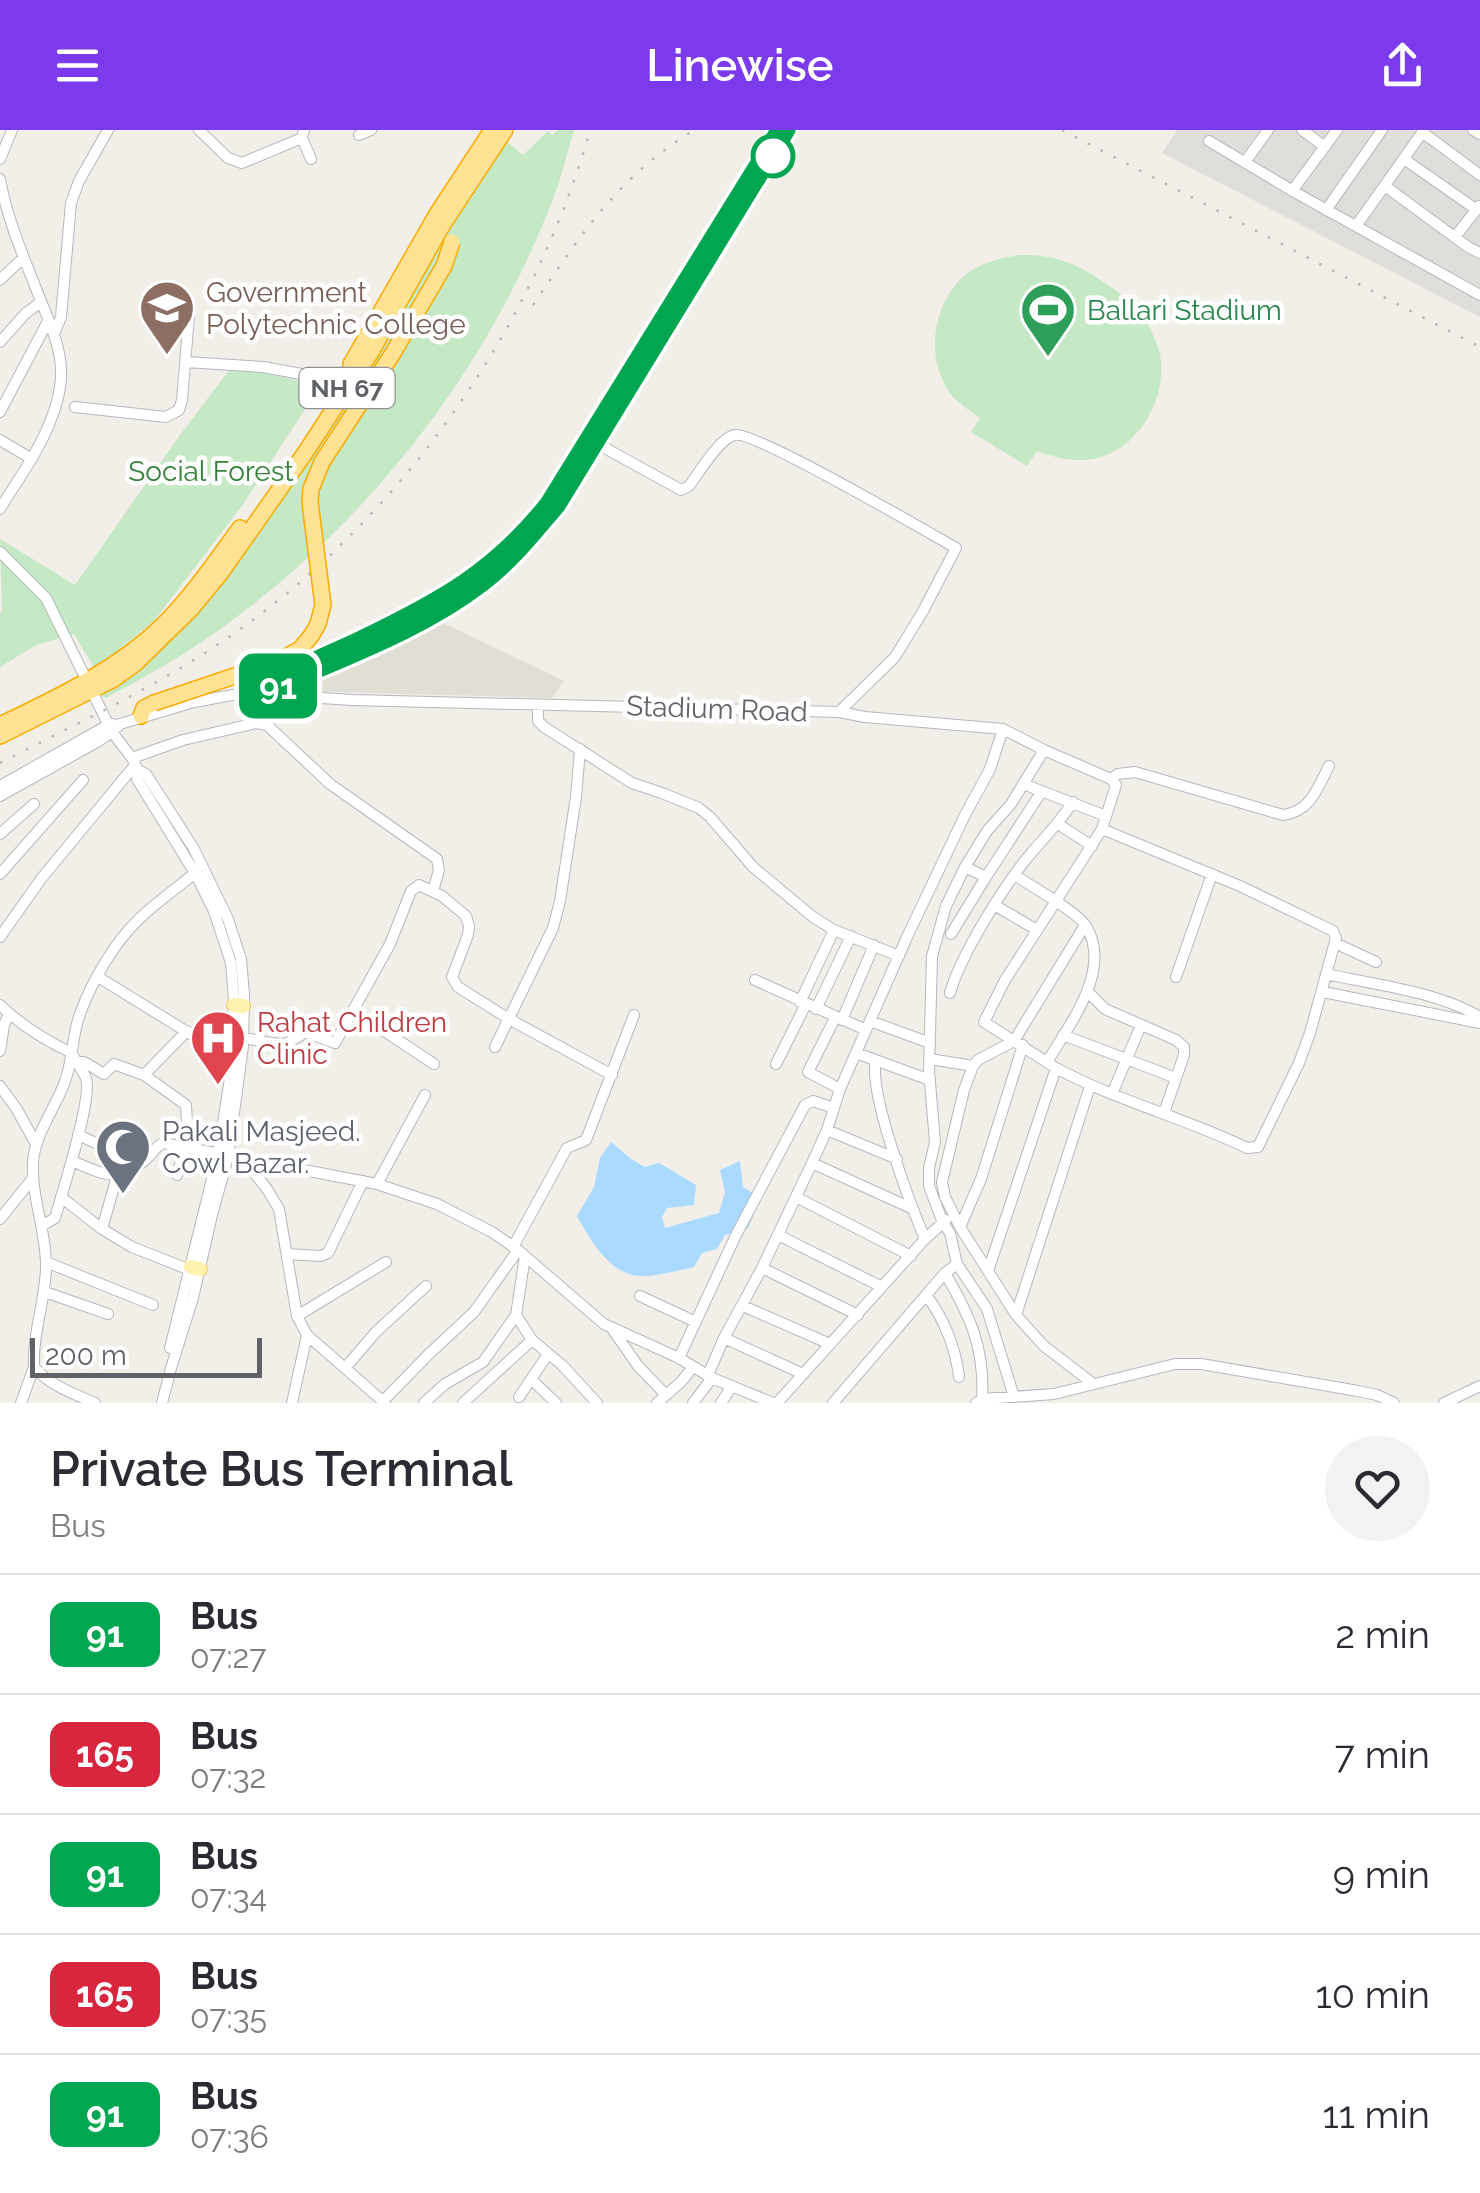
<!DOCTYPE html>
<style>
:root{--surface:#fff;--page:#f2f2f3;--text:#2b2b33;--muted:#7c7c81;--line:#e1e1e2;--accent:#7c3aed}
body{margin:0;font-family:Raleway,sans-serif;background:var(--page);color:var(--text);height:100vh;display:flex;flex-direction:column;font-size:38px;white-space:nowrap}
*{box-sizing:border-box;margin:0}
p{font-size:32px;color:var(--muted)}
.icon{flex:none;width:55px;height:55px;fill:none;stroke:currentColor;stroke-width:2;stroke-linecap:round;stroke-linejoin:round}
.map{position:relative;height:1273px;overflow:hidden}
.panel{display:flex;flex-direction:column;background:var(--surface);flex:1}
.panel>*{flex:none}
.badge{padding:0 20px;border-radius:15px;font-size:35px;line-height:65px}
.scale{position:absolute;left:30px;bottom:25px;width:232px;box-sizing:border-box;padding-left:10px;border:5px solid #5f6368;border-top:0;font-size:28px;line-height:35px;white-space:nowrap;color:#5f6368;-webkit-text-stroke:8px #fff;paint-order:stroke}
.map>.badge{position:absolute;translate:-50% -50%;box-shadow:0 0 0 5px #fff}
.round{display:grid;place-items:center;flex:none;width:105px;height:105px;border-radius:52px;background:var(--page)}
.headline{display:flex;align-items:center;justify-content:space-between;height:170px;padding:0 50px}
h1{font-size:48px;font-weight:600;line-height:75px}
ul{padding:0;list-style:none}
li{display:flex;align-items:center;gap:30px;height:120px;padding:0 50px;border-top:2px solid var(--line)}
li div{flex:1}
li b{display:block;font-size:38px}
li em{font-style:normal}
li .badge{min-width:110px;font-weight:700;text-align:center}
header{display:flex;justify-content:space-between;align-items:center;height:130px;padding:0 50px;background:var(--accent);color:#fff;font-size:45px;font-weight:600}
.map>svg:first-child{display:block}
.industrial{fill:#e0deda}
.education{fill:#e1ded6}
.green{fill:#c5e8c5}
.water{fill:#aadaff}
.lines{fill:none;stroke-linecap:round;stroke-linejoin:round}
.minor-casing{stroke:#b5b8bc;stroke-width:12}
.major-casing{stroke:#f2c960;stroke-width:16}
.highway-casing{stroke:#f9ab00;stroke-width:18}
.minor{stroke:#fff;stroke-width:10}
.major{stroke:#fff2af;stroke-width:14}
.highway{stroke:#fde293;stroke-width:15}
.rail{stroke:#b6b7b8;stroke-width:2.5;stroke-dasharray:2.5 12;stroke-linecap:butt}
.highway-bridge-casing{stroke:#f9ab00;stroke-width:18;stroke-linecap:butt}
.highway-bridge{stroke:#fde293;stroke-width:15}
.line-casing{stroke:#fff;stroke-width:22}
.line{stroke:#00a651;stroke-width:15}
.stop-dot{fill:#fff;stroke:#00a651;stroke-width:5}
.labels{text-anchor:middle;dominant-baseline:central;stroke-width:9;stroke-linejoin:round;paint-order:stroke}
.shield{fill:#fff;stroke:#8f9295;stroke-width:2.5}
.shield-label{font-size:25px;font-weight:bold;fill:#5f6368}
.education-label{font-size:28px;fill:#785e54;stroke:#fff;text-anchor:start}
.leisure-label{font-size:28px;fill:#27864d;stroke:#fff;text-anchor:start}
.park-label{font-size:28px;fill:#348238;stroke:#fff}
.street-label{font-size:28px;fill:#5f6368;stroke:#fff}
.health-label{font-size:28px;fill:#be3a42;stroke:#fff;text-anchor:start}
.worship-label{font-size:28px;fill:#5b616d;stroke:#fff;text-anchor:start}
</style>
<header><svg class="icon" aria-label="menu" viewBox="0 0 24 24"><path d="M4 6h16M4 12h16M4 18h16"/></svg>Linewise<svg class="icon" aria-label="share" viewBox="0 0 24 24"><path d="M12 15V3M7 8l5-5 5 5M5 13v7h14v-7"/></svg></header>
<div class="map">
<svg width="1480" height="1273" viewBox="0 0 1480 1273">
<rect width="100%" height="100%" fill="#f1efe8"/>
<path class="industrial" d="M1177,0H1480V187L1162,23Z"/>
<path class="education" d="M437,490L564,551L552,568L295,561Z"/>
<path class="green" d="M558,0H574C568,19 564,39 557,58C492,235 370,393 216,502C181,527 143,548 106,568L102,566L104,562L149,532L202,477L237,434L358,260L453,91L506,11L523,25L548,1L552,5Z
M1019,125C1054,124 1076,133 1105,153C1132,170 1153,193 1160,225C1168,266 1140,318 1097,328C1076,333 1056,328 1037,321L1027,336L971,302L980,288C970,281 958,273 950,263C924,228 933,169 968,143C983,132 1000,128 1019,125Z
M233,235L320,256L244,373L154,491L95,539L74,504L36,515L0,537V484L2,481L0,409L75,455L180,305Z"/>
<path class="water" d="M611,1012L631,1029L645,1037L659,1033L696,1055L694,1075L667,1078L662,1087L665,1098L719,1083L725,1062L720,1040L740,1031L743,1057L753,1063C756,1077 754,1087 747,1099L725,1105L717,1119L702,1123L694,1137C679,1140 662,1145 646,1146C612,1149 591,1111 577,1086L594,1057L600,1028Z"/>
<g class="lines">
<g class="minor-casing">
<path id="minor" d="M199,0L228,28L242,33L302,8
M304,0L302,8L311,29
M1302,0L1325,17
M1473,0L1480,4
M1422,2L1480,45
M359,5L371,0
M1209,11L1298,64L1480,165
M0,29L12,0
M1404,29L1477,80
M1245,32L1268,0
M0,49C7,89 24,128 39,166C48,189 60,214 61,239C62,259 55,281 47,299C35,328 16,352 0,379
M1385,56L1468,117L1480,123
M1292,61L1337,0
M1326,80L1382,0
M1356,96L1424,0
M1455,107L1479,76
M0,150L23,128
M54,204L61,187L71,73L79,51L108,0
M0,212L26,183L41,172
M186,232L263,237L340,251
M75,277L166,287L179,280L182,270L189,186
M0,282L48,191
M0,310L32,329
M0,422L46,468L112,602L132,628L138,640L146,644L194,719L228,789L241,829L244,865L243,916L228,1027L212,1085L193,1168L171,1238L162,1273
M272,557C289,537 324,526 347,515C424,478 505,440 553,365L778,0
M256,561L275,565L352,570L839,582L895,527L923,481L956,418C926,401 754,301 735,305C720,307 699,343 689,356L681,360L587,308
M538,575V591L544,597L632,653L662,663L699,678L710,687L753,737L813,787L834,800L899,826
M839,582L865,587L1003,599L1044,620
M132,628L183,610L256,593L267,595L330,654L437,729L439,740L433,761
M138,640L137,649L195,743L214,781L231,833L234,870L231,942L218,1025L170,1218
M1111,649L1118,644L1135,642L1283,685C1311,681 1317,659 1329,636
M1023,654L1106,686
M0,656L108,595L113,594
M0,666L97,612L112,602L120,594L194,572L282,556L392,507L445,479L481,455L517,423L558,376L789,0
M1058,694L1092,716
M0,704L34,674
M0,744L83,650
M986,747L1042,661
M996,776L1037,800
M1085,795L1014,911L978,930L973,936L964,960L942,1052L945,1067L960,1097L1016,1185L1044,1216L1092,1253
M951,804L986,747L965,737
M0,807L41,749L135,635
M1335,813L1376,832
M1326,844C1373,854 1439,862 1480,887
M98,847L210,916
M1176,847L1212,744
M755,850L866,900
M1088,862L1105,879L1176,910L1184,917V925L1164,983
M1323,862L1480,893
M950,863C961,824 1006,752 1033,721C1047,705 1061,690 1073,672
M800,872L834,800
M0,875C22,896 44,910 72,923
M816,879L851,806
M354,881L434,934
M835,888L808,942L840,959
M842,890L874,815
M870,891L930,913
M1063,905L1176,948
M244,908L284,915L306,902L335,913L390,814L411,761L419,755L442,766L466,786L469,796L468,805L452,847L458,857L509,889L612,945
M495,917L553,798L560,771L576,667L580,619
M0,921L4,895L9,884
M856,923L930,950
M930,929L973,936
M876,931C868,962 911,1076 925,1109
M76,932H84L104,944L114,934L144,945L186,975L187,993L194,1004L192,1019
M776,934L806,874
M1056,938C1117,971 1185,988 1247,1018L1258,1017L1299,933L1310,903L1336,808L1333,801L1327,798L1240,756L1102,699
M144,945L187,901
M0,956L16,978L36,1014
M1112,964L1141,895
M827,1000L897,1029
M78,1005L116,1022L135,1037
M244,1030L267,1059L279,1079L297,1186L307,1205L385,1273
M72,1031C101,1043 119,1055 146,1029C153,1023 155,1017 163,1013L377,1054L437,1074L492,1102L518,1120L604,1194L679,1228L712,1248L773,1273
M812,1033L911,1078
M177,1045L185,1017
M377,1054L425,965
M61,1067L102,1099L132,1117L190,1140
M796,1067L911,1126
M0,1089L33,1048
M43,1095L55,1088C62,1063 93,968 86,948C83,941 77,934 74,927
M960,1097L981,1049L1023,915
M102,1099L117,1046
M778,1105L882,1157
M513,1117L567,1018L586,1010L634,885
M287,1124L321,1126L328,1123L363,1051
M46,1132L153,1175
M762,1138L858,1185
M988,1141L1056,938L984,892L1005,850L1056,771L1016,746
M945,1143C970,1186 985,1218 982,1269
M45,1162L108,1184
M926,1165C944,1188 956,1219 959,1247
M640,1166L696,1192
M743,1176L830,1214
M516,1185L532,1210L562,1235L597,1273
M1016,1185L1090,956
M297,1186L386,1132
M613,1200L638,1236L666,1265
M724,1208L803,1244
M679,1228L736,1105L805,975L813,971L834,978
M345,1238L376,1202L426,1156
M708,1245L724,1208L762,1138L812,1033L827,1000L840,959L907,807L964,687L990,639L1003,599
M532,1250L556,1273
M519,1267L548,1224
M1014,1267L987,1179L957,1134L950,1103L943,1093L929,1056V1038L935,1012L929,941L932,826L946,776L965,737L987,701L1011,674L1044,620L1111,649L1116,655L1102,699L1056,771C1065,778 1080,786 1086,796C1113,840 1069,895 1047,932
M383,1271L429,1224L474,1182L518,1120
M21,1273L34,1237
M95,1273C74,1264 49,1255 34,1237C32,1207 45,1171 46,1138C47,1102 31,1068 33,1032C35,1004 54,980 64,954C74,929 71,906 81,881C93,850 114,813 138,790C156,772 178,758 197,741
M292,1273L307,1205
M424,1273L445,1254L483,1232L516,1185L525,1126
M463,1273L532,1210
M657,1273L681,1252L693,1237
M693,1273L712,1248
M721,1273L732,1256
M777,1273L925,1109L946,1090
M833,1273L945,1143L957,1134
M976,1273L982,1269L1054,1264L1175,1234H1201L1358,1261L1377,1265L1394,1273
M1444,1273L1480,1256"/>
</g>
<g class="major-casing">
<path id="major" d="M234,875L243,876
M191,1137L200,1139"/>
</g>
<g class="highway-casing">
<path id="highway" d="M351,234L437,84L492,0
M141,586L144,578L154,573
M0,595C58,567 117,540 163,495C192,466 216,431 240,398
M0,606L114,549L136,533L191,479L220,444L305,323L371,222L443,94L505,0"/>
</g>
<use href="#minor" class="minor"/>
<use href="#major" class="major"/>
<use href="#highway" class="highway"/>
<path class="rail" d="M1062,0L1480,217
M533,175C583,102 617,48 694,0
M0,633C74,595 150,560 220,513C394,398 534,200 590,0"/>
<g class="highway-bridge-casing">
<path id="highway-bridge" d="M154,573L279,531L300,519L311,506L318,494L323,475L310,372L311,359L322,332L393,223L444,136L452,112"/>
</g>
<use href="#highway-bridge" class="highway-bridge"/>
</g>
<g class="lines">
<g class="line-casing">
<path id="line" d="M778,0L548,372C494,441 438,471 361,508C337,520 288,538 272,556H282C350,526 423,500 483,454C512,432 534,404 558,376L788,0"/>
</g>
<use href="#line" class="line"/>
</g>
<defs>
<g id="university-pin" transform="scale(2.875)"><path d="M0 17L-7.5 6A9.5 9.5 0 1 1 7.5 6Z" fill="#8d6e63" stroke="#fff"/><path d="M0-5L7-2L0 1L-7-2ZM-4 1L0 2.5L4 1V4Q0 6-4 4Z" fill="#fff"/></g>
<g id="stadium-pin" transform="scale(2.875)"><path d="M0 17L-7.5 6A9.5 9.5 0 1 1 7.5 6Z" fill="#2e9e5b" stroke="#fff"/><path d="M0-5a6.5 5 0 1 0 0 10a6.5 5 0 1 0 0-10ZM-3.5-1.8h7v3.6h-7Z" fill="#fff"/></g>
<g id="hospital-pin" transform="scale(2.875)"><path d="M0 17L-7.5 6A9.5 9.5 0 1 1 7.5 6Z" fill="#e0444e" stroke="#fff"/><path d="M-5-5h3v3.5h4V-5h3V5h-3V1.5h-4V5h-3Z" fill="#fff"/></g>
<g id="mosque-pin" transform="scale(2.875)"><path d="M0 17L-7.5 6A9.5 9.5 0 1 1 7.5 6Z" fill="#6b7280" stroke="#fff"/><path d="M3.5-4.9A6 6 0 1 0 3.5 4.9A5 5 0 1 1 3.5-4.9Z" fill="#fff"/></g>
</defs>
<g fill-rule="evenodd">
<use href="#university-pin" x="167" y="178"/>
<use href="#stadium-pin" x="1048" y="180"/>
<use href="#hospital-pin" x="218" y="908"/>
<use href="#mosque-pin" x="123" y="1017"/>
</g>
<circle class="stop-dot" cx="773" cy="26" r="20"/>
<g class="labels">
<rect class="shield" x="299.5" y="238" width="95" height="40" rx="8"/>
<g class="shield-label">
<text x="347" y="258">NH 67</text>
</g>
<g class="education-label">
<text x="206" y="162">Government<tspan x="206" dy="32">Polytechnic College</tspan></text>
</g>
<g class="leisure-label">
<text x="1087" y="180">Ballari Stadium</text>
</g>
<g class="park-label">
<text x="211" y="341">Social Forest</text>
</g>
<g class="street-label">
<text transform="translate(717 579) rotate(2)">Stadium Road</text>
</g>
<g class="health-label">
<text x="257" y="892">Rahat Children<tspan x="257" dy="32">Clinic</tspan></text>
</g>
<g class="worship-label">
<text x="162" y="1001">Pakali Masjeed.<tspan x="162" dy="32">Cowl Bazar.</tspan></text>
</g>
</g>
</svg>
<div class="scale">200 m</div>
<b class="badge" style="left:278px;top:556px;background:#00a651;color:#fff">91</b>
</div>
<section class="panel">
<div class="headline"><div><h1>Private Bus Terminal</h1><p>Bus</p></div><a class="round"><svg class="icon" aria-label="heart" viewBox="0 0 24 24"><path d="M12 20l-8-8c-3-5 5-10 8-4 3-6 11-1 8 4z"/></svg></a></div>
<ul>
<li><span class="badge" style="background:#00a651;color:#fff">91</span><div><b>Bus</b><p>07:27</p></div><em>2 min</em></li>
<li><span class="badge" style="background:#d7263d;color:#fff">165</span><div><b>Bus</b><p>07:32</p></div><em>7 min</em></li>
<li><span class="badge" style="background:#00a651;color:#fff">91</span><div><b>Bus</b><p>07:34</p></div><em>9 min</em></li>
<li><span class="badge" style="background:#d7263d;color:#fff">165</span><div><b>Bus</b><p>07:35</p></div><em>10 min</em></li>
<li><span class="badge" style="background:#00a651;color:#fff">91</span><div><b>Bus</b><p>07:36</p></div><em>11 min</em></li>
</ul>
</section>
